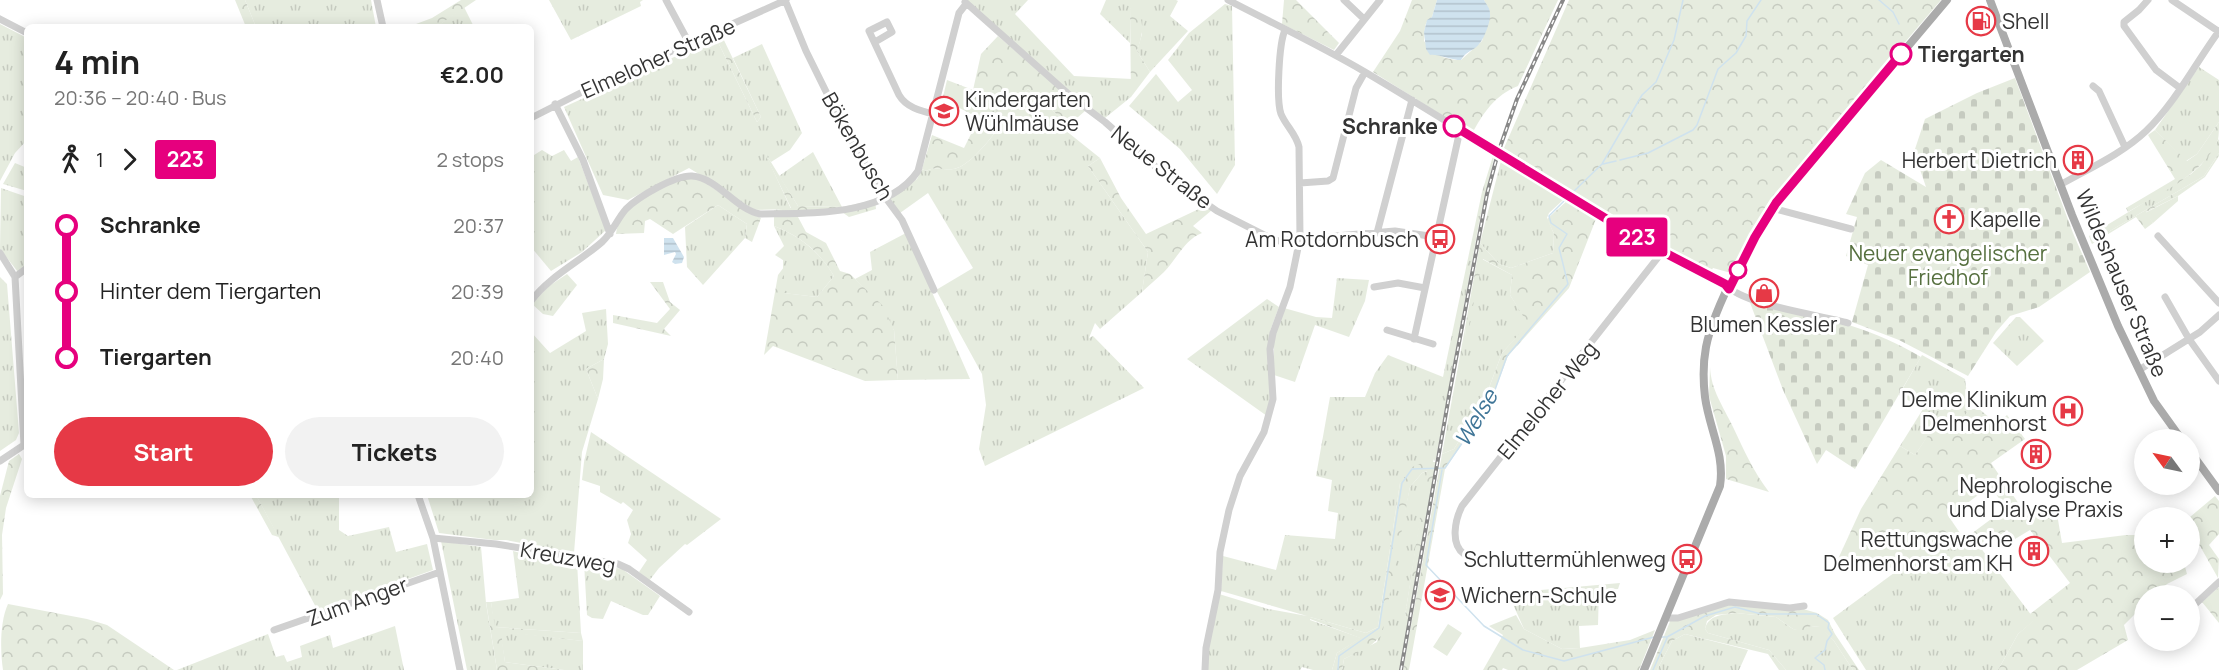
<!DOCTYPE html>
<meta charset="utf-8">
<style>
:root{--surface:#fff;--page:#f2f2f2;--text:#222;--muted:#767676;--accent:#e63946}
body{margin:0;font-family:Manrope,sans-serif;background:var(--page);color:var(--text);height:100vh;display:flex;flex-direction:column;font-size:22px;white-space:nowrap}
*{box-sizing:border-box;margin:0}
p{font-size:20px;color:var(--muted)}
.icon{flex:none;width:33px;height:33px;fill:none;stroke:currentColor;stroke-width:2;stroke-linecap:round;stroke-linejoin:round}
.map{position:relative;flex:1;overflow:hidden}
.details{position:absolute;left:24px;top:24px;width:510px;height:474px;display:flex;flex-direction:column;background:var(--surface);border-radius:9px;box-shadow:0 3px 15px #0003}
.details>*{flex:none}
.badge{padding:0 12px;border-radius:4px;font-size:21px;line-height:39px}
.needle{width:39px;rotate:303deg}
.buttons{position:absolute;left:2134px;top:429px;display:grid;gap:12px}
.buttons a{display:grid;place-items:center;width:66px;height:66px;border-radius:50%;background:var(--surface);box-shadow:0 3px 15px #0003;font-size:30px}
.map>.badge{position:absolute;translate:-50% -50%;box-shadow:0 0 0 3px #fff}
.legs{display:flex;align-items:center;gap:9px;height:66px;padding:0 30px;font-size:20px}
.legs p{margin-inline-start:auto}
.summary{display:flex;align-items:center;justify-content:space-between;height:102px;padding:0 30px}
h1{font-size:33px;font-weight:700;line-height:45px}
.primary-button{display:flex;gap:12px;margin-top:auto;padding:12px 30px}
.primary-button a{flex:1;height:69px;border-radius:36px;background:var(--accent);color:#fff;font-size:24px;font-weight:700;line-height:69px;text-align:center}
.primary-button a+a{background:var(--page);color:var(--text)}
ul{padding:0 30px;list-style:none}
li{display:flex;align-items:center;gap:21px;height:66px;font-size:22px}
li i{display:grid;place-items:center;width:9px;height:100%;margin:0 8px;background:currentColor}
li i::after{content:'';width:15px;height:15px;margin:-8px;border:4px solid;border-radius:50%;background:var(--surface)}
li p{margin-inline-start:auto}
li:first-child i{background:linear-gradient(#0000 50%,currentColor 0)}
li:last-child i{background:linear-gradient(currentColor 50%,#0000 0)}
.map>svg:first-child{display:block}
.grass{fill:url(#grass-tufts)}
.forest{fill:url(#forest-crowns)}
.cemetery{fill:url(#cemetery-stones)}
.garden{fill:#e6ecdf}
.water{fill:url(#water-rules)}
.lines{fill:none;stroke-linecap:round;stroke-linejoin:round}
.stream{stroke:#cfe2ee;stroke-width:1.5}
.minor{stroke:#d0d0d0;stroke-width:7}
.major{stroke:#ababab;stroke-width:8}
.rail-casing{stroke:#888;stroke-width:4}
.rail{stroke:#fff;stroke-width:1.5;stroke-dasharray:4.5;stroke-linecap:butt}
.line-1-casing{stroke:#fff;stroke-width:14}
.line-1{stroke:#e6007e;stroke-width:9}
.stop-1-dot{fill:#fff;stroke:#e6007e;stroke-width:3}
.labels{text-anchor:middle;dominant-baseline:central;stroke-width:6;stroke-linejoin:round;paint-order:stroke}
.poi-label{font-size:21px;fill:#333;stroke:#fff;text-anchor:end}
.stop-label{font-size:21px;font-weight:bold;fill:#333;stroke:#fff;text-anchor:start}
.street-label{font-size:21px;fill:#333;stroke:#fff}
.park-label{font-size:21px;fill:#56703f;stroke:#fff}
.water-label{font-size:22px;font-style:italic;fill:#3f7597;stroke:#fff}
</style>
<div class="map">
<svg width="2219" height="670" viewBox="0 0 2219 670">
<defs>
<pattern id="grass-tufts" width="24" height="20" patternUnits="userSpaceOnUse" patternTransform="scale(1.5)"><rect width="24" height="20" fill="#e6ecdf"/><path d="M3 7l-1-3M5 7V3M7 7l1-3M15 17l-1-3M17 17v-4M19 17l1-3" fill="none" stroke="#c6cbc0"/></pattern>
<pattern id="forest-crowns" width="20" height="18" patternUnits="userSpaceOnUse" patternTransform="scale(1.5)"><rect width="20" height="18" fill="#e6ecdf"/><path d="M2 6a3 3 0 1 1 6 0M12 15a3 3 0 1 1 6 0" fill="none" stroke="#c6cbc0"/></pattern>
<pattern id="cemetery-stones" width="16" height="16" patternUnits="userSpaceOnUse" patternTransform="scale(1.5)"><rect width="16" height="16" fill="#e6ecdf"/><path d="M2 7V4a2 2 0 0 1 4 0v3zM10 15v-3a2 2 0 0 1 4 0v3z" fill="#c6cbc0"/></pattern>
<pattern id="water-rules" width="6" height="5" patternUnits="userSpaceOnUse" patternTransform="scale(1.5)"><rect width="6" height="5" fill="#cfe2ee"/><path d="M0 2.5h6" fill="none" stroke="#b2c2cd"/></pattern>
</defs>
<rect width="100%" height="100%" fill="#fff"/>
<path class="grass" d="M245,0H371L376,27H256Z
M549,0H643L640,2L641,6L571,40Z
M966,0H1028L1015,14L1074,76L1132,79L1131,97L1105,118L1075,98Z
M1106,0H1176L1178,1L1170,16L1188,31L1150,72L1137,51L1142,34L1130,8V43L1100,14Z
M1225,4L1232,6L1235,165L1217,194L1180,149L1129,106L1156,74L1178,102L1192,90L1168,60L1189,33Z
M464,7L474,27H436Z
M0,24L27,38V140L15,153L0,181Z
M716,38L757,122L761,117L733,58L762,44L802,133L790,150L771,162L765,153L791,209L749,210L718,186L689,168L628,200L603,195L564,107Z
M2199,67L2219,80V122L2197,154L2186,161L2155,130Z
M947,80L973,90L998,110L990,124L952,104L942,101Z
M1028,89L1069,125L1065,130L1100,158L1088,166L1148,252L1142,292L1100,329L1095,323L1089,338L1093,336L1144,388L985,466L979,449L986,405L982,374L936,290L973,268L928,193L900,213L890,199L917,179L922,169L926,171C937,165 947,172 957,168C979,161 1012,108 1028,89Z
M2219,139V153L2204,176L2091,242L2089,236L2191,174L2201,165Z
M542,150L552,156L564,150L571,161L578,157L606,230L582,252L551,271L531,247V157Z
M813,152L842,207L798,206L779,176Z
M1493,156L1494,158L1480,218L1436,459L1434,461V459L1400,483L1378,627L1366,633L1310,617V620L1361,638L1337,653L1332,670H1313L1302,667L1300,670H1207L1208,646L1219,594L1268,609L1307,616L1221,591L1223,556L1276,570L1285,535L1335,539L1338,513L1328,511L1332,480L1316,476L1330,397H1365L1375,373L1388,355L1443,377L1482,192Z
M1501,161L1563,200L1549,213L1547,218L1554,234L1553,253L1511,268L1499,264L1480,243Z
M15,163L27,168V191L3,184Z
M1,188L27,197V265L18,272L0,249Z
M2178,196V201L2153,223L2145,213Z
M718,205L747,224L745,238L703,285L687,267L685,227Z
M774,226C800,236 820,252 834,276L817,297L783,293V260L775,255L784,246Z
M906,233L970,379L898,380L894,330L868,292L855,279L872,270L870,252Z
M1482,259L1512,275L1510,295L1529,324L1502,353L1484,401L1454,449L1442,454L1465,328L1466,336Z
M567,274L577,285L553,316L543,314L532,304L549,286Z
M0,277L7,284L19,433L16,440L0,451Z
M1337,278L1369,280L1365,301L1349,337L1315,325L1295,382L1274,375V334L1284,308L1316,317L1332,318Z
M1267,299L1279,307L1270,331V399L1267,416L1187,359Z
M606,309L608,344L604,359L586,369L598,399L582,452L574,553L506,540H494L439,533L427,495H531V332L550,353L586,331L582,313Z
M2016,317H2020L2044,341L2017,366L1993,343Z
M1922,355L1965,379L1969,410L1954,431L1938,421L1915,455L1900,446L1923,409L1899,395Z
M591,432L721,519L687,545L685,544L659,568L649,581L639,572L647,560L628,543L631,534L627,520L633,510L623,502L621,504L600,492V486L582,480L584,462Z
M1428,471L1405,616L1410,618L1400,670H1342L1344,659L1377,642L1410,487L1422,473Z
M256,495H339V530L348,536L389,527L396,552L427,544L433,570L318,611Z
M1960,533L1968,543L1974,539L2035,620L2018,634L1998,670H1866L1833,618L1898,570L1903,575Z
M441,541L481,547L486,603L497,670H467Z
M513,551L532,556L577,562L581,633L494,627L491,602L519,598Z
M584,562L622,569L660,596L648,615H643L611,601L603,619L592,618L587,615Z
M1620,583L1618,589L1599,590L1598,625L1579,626L1580,648L1562,649L1524,629L1508,593Z
M1736,613L1776,617L1793,629L1801,630L1811,626L1821,627L1834,641L1853,670H1786L1769,650L1708,633L1705,629C1709,614 1723,615 1736,613Z
M395,626L404,670H177L268,634L276,657L284,655L287,662L302,657L300,646L330,635L333,648Z
M500,631L583,641V670H564L505,662Z
M1685,634L1748,650L1739,670H1657L1672,641Z"/>
<path class="forest" d="M235,0H245L256,27H246Z
M461,0H476L436,27H408L432,18Z
M1284,0H1296L1339,43L1334,50L1282,24Z
M1412,0H1437L1432,17C1422,23 1426,32 1424,41C1435,54 1443,60 1461,60L1482,41L1490,13L1484,0H1558L1518,86C1495,95 1483,113 1472,134L1373,72L1400,31Z
M1569,0H1941L1778,191L1759,219L1731,273L1713,268L1710,273L1600,212L1566,187L1504,148Z
M1130,8C1148,16 1142,36 1137,51L1150,72L1131,97Z
M721,34L761,117L757,122L716,38Z
M998,36L1085,111L1069,125L1028,89C1012,108 979,161 957,168C946,172 937,165 926,171L922,169L932,135L964,148L979,118L990,124L998,110L973,90L981,54Z
M2219,122C2219,127 2219,135 2218,140C2202,176 2160,193 2128,212L2126,208L2175,179L2148,135L2155,130L2187,161L2197,154Z
M761,146L798,206L842,207L875,200L876,209L849,217L842,212L798,217L806,232L826,243L840,271L850,274L883,306L894,330L898,380L865,381L773,346L764,355L778,275L784,267V293L817,297L834,276C819,251 800,236 774,226V210L791,208Z
M2219,153V156L2205,177L2178,196L2146,212L2153,223L2145,229L2136,217L2092,244L2091,242L2204,176Z
M1100,158L1121,198L1146,234L1203,207L1212,210L1193,226L1202,233C1185,239 1176,260 1164,272C1157,279 1149,285 1142,292L1148,252L1088,166Z
M689,178L700,179L751,214L761,218L752,242L745,238L747,224L718,205L673,234L650,219L645,221L644,233L616,234C618,207 665,183 689,178Z
M1568,200L1596,219L1569,288L1508,356L1491,401L1445,469L1409,670H1403L1442,454L1454,449L1484,401L1502,353L1528,324L1510,295L1512,275L1483,259L1466,339L1465,328L1480,243L1499,264L1511,268L1553,253L1554,234L1547,219Z
M650,282H663L670,302L680,310L664,329L671,336L613,323V315L657,323L670,309Z
M604,359L603,379L598,399L586,369Z
M1710,367C1711,390 1723,406 1733,427C1744,450 1753,471 1769,492L1726,479V456L1709,396Z
M1978,408L1997,424L2007,415L2025,439L1991,463L2021,507L2043,509L2057,514L2062,543L2126,535H2145V562L2184,563L2187,574L2167,584L2154,595L2145,596V604L2124,625L2128,640L2077,670H1998L2018,634L2034,620L2030,614L2070,583L2030,530L2015,539L2007,530L1982,550L1971,534L2006,508L1990,486L1949,517L1960,533L1902,576L1897,569L1855,560L1843,562L1838,559L1861,509L1900,446L1915,455L1938,420L1954,430L1969,410Z
M19,454L22,459L6,508L2,535L3,594L0,600V496L9,461Z
M1434,458L1433,462H1436L1410,618L1405,616L1427,471L1422,473L1410,487L1382,635L1369,647L1344,659L1342,670H1332L1337,653L1360,638L1310,619V617L1366,633L1378,627L1400,483L1412,467Z
M250,495H256L279,537L272,535Z
M2215,496L2219,501V534L2209,545L2219,559L2218,578L2200,546L2190,550V517Z
M2219,587V623L2202,602Z
M491,602L495,627L581,633L583,641L501,632L505,662L564,670H497L486,602Z
M1733,603L1795,611L1803,609L1817,613L1828,620L1835,634L1859,670H1853L1834,641L1820,627L1811,626L1801,631L1793,629L1776,617L1736,613L1716,615L1707,621L1705,629L1708,633L1769,650L1786,670H1779L1768,654L1685,634L1672,641L1657,670H1650L1671,619Z
M8,604L87,619L107,625L174,670H3C0,650 0,621 8,604Z
M1516,615L1524,629L1562,649L1580,648L1630,640L1655,630L1639,670H1508L1503,668L1502,670H1483L1503,635L1489,626Z"/>
<path class="cemetery" d="M2015,78L2073,233L2090,272L2039,307L2010,316L1996,332L1968,376L1899,340L1852,322L1868,265L1846,256L1857,217L1846,214L1865,173L1881,160L1926,187L1914,152L1925,119L1977,93Z
M1749,300C1808,313 1869,325 1921,357L1855,469L1826,450L1817,464L1783,390Z"/>
<path class="garden" d="M1448,624L1462,633L1447,656L1433,647Z"/>
<path class="water" d="M1437,0H1484C1486,4 1490,8 1490,13C1491,22 1483,43 1475,48C1469,52 1465,53 1461,60C1452,60 1435,53 1430,55L1426,49L1424,32L1427,20L1432,17Z
M664,238H673L684,257L682,263L675,264L672,262L676,254L675,252L664,255Z"/>
<g class="lines">
<path class="stream" d="M1879,0L1893,12L1899,24
M1620,160L1648,153L1693,130L1697,125L1718,69L1736,53L1746,36L1747,21L1761,0
M1603,164L1616,161
M1570,195L1602,164L1642,95L1656,82L1674,40L1683,0
M1442,470L1426,565L1484,626L1523,650L1564,661L1654,637
M1661,637H1667L1705,616L1735,607L1761,614H1816L1829,623L1828,628L1832,634L1827,641L1825,650L1815,658L1824,665L1825,670
M1338,670L1339,656L1379,628L1402,483L1412,469L1445,468L1491,401L1507,356L1568,284L1559,248L1567,234L1551,223L1549,216L1567,198
M1653,670L1667,638"/>
<path class="minor" d="M377,0L383,27
M666,0L689,43
M785,0L806,51L845,130L885,197L902,220L934,290
M1228,0C1274,24 1321,46 1365,72C1485,143 1600,221 1725,284C1742,305 1820,315 1848,323
M1344,0L1364,19
M2148,0L2139,10L2124,22V26L2156,70L2180,88
M2172,0L2218,31
M965,2L1073,98L1105,122L1164,174L1217,211L1276,241L1395,231L1436,237
M0,19L27,33
M875,42L892,32L887,22L869,31L899,95C906,107 920,111 934,114
M1336,55L1380,0
M2093,86L2099,91L2125,147
M555,104L583,160L610,234
M531,118L600,83L786,0
M1300,183L1328,181L1333,178L1356,88L1365,72
M2060,185C2088,169 2122,154 2146,131C2175,103 2195,64 2219,31
M1772,208L1851,229
M1377,233L1412,100
M2158,236L2219,303
M0,253L15,277L24,445
M15,277L27,268
M1374,287L1398,283L1425,288
M2165,297L2189,339L2219,381
M531,301C550,276 579,262 602,242C613,232 617,219 626,209C638,197 675,175 692,176C718,178 735,209 760,214C809,213 887,217 918,171L959,13L966,4
M1387,330L1433,344
M1414,339L1460,130
M2139,370L2200,332L2219,315
M0,461L27,443
M418,495L433,538L460,670
M433,538L496,544L618,564L629,569L689,612
M1464,554C1450,544 1455,520 1462,506L1663,251
M2190,609L2219,582
M1666,618H1678L1729,602L1790,608L1804,606
M274,630L440,572
M1205,670L1206,648L1218,590L1220,552L1229,510L1240,476L1264,432L1273,399L1270,349L1273,333L1290,287L1300,238L1299,147C1296,134 1286,126 1281,114C1276,100 1279,43 1285,30"/>
<path class="major" d="M1990,0L2072,215L2118,326L2154,401L2182,440
M2190,451L2219,491
M1644,670L1720,486C1725,454 1709,428 1705,397C1703,380 1703,363 1706,347C1714,306 1752,238 1776,203L1947,0"/>
<g class="rail-casing">
<path id="rail" d="M1401,670L1449,396L1487,194L1498,153L1517,99L1563,0"/>
</g>
<use href="#rail" class="rail"/>
</g>
<g class="lines">
<g class="line-1-casing">
<path id="line-1" d="M1454,126L1646,243L1725,284L1729,289L1755,237L1776,203L1901,54"/>
</g>
<use href="#line-1" class="line-1"/>
</g>
<defs>
<g id="fuel-ring" transform="scale(1.5)"><circle r="9.5" fill="#fff" stroke="#e63946" stroke-width="1.5"/><path d="M-5.5-6h7V0h2V4h1.3V-2.5L3-4.5l.8-.8L6-3V5H2.5V1h-1V6h-7ZM-4.2-4.7v3.2H.2V-4.7Z" fill="#e63946"/></g>
<g id="school-ring" transform="scale(1.5)"><circle r="9.5" fill="#fff" stroke="#e63946" stroke-width="1.5"/><path d="M0-5L7-2L0 1L-7-2ZM-4 1L0 2.5L4 1V4Q0 6-4 4Z" fill="#e63946"/></g>
<g id="building-ring" transform="scale(1.5)"><circle r="9.5" fill="#fff" stroke="#e63946" stroke-width="1.5"/><path d="M-4-6H4V6H1V3H-1V6H-4ZM-2.5-4.3h1.7v1.8h-1.7ZM.8-4.3h1.7v1.8H.8ZM-2.5-1h1.7V.8h-1.7ZM.8-1h1.7V.8H.8Z" fill="#e63946"/></g>
<g id="church-ring" transform="scale(1.5)"><circle r="9.5" fill="#fff" stroke="#e63946" stroke-width="1.5"/><path d="M-1.2-6h2.4v3.5h3.3v2.4h-3.3V6h-2.4V-.1h-3.3v-2.4h3.3Z" fill="#e63946"/></g>
<g id="bus-ring" transform="scale(1.5)"><circle r="9.5" fill="#fff" stroke="#e63946" stroke-width="1.5"/><path d="M-5-6H5V4H4V6H2V4H-2V6H-4V4H-5ZM-3.5-4V0h7V-4ZM-3.5 1.2v1.5H-2V1.2ZM2 1.2v1.5H3.5V1.2Z" fill="#e63946"/></g>
<g id="shop-ring" transform="scale(1.5)"><circle r="9.5" fill="#fff" stroke="#e63946" stroke-width="1.5"/><path d="M-5-2.5h2.3a2.7 3.5 0 0 1 5.4 0H5L5.5 6h-11ZM-1.5-2.5h3a1.5 2.3 0 0 0-3 0Z" fill="#e63946"/></g>
<g id="hospital-ring" transform="scale(1.5)"><circle r="9.5" fill="#fff" stroke="#e63946" stroke-width="1.5"/><path d="M-5-5h3v3.5h4V-5h3V5h-3V1.5h-4V5h-3Z" fill="#e63946"/></g>
</defs>
<g fill-rule="evenodd">
<use href="#fuel-ring" x="1981" y="21"/>
<use href="#school-ring" x="944" y="111"/>
<use href="#building-ring" x="2078" y="160"/>
<use href="#church-ring" x="1949" y="219"/>
<use href="#bus-ring" x="1440" y="239"/>
<use href="#shop-ring" x="1764" y="293"/>
<use href="#hospital-ring" x="2068" y="411"/>
<use href="#building-ring" x="2036" y="454"/>
<use href="#building-ring" x="2034" y="551"/>
<use href="#bus-ring" x="1687" y="559"/>
<use href="#school-ring" x="1440" y="595"/>
</g>
<g class="stop-1-dot">
<circle cx="1901" cy="54" r="10"/>
<circle cx="1454" cy="126" r="10"/>
<circle cx="1738" cy="270" r="8"/>
</g>
<g class="labels">
<g class="poi-label">
<text x="2002" y="21" text-anchor="start">Shell</text>
<text x="965" y="99" text-anchor="start">Kindergarten<tspan x="965" dy="24">Wühlmäuse</tspan></text>
<text x="2057" y="160">Herbert Dietrich</text>
<text x="1970" y="219" text-anchor="start">Kapelle</text>
<text x="1419" y="239">Am Rotdornbusch</text>
<text x="1764" y="324" text-anchor="middle">Blumen Kessler</text>
<text x="2047" y="399">Delme Klinikum<tspan x="2047" dy="24">Delmenhorst</tspan></text>
<text x="2036" y="485" text-anchor="middle">Nephrologische<tspan x="2036" dy="24">und Dialyse Praxis</tspan></text>
<text x="2013" y="539">Rettungswache<tspan x="2013" dy="24">Delmenhorst am KH</tspan></text>
<text x="1666" y="559">Schluttermühlenweg</text>
<text x="1461" y="595" text-anchor="start">Wichern-Schule</text>
</g>
<g class="stop-label">
<text x="1918" y="54">Tiergarten</text>
<text x="1438" y="126" text-anchor="end">Schranke</text>
</g>
<g class="street-label">
<text transform="translate(658 58) rotate(-24)">Elmeloher Straße</text>
<text transform="translate(858 146) rotate(60)">Bökenbusch</text>
<text transform="translate(1162 167) rotate(38)">Neue Straße</text>
<text transform="translate(2122 283) rotate(67)">Wildeshauser Straße</text>
<text transform="translate(1547 400) rotate(-51)">Elmeloher Weg</text>
<text transform="translate(568 557) rotate(10)">Kreuzweg</text>
<text transform="translate(357 601) rotate(-20)">Zum Anger</text>
</g>
<g class="park-label">
<text x="1948" y="253">Neuer evangelischer<tspan x="1948" dy="24">Friedhof</tspan></text>
</g>
<g class="water-label">
<text transform="translate(1476 418) rotate(-59)">Welse</text>
</g>
</g>
</svg>
<div class="buttons">
<a><svg class="needle" viewBox="-14 -14 28 28"><path d="M0-13l5 13h-10z" fill="#e53935"/><path d="M0 13l5-13h-10z" fill="#767676"/></svg></a>
<a>+</a>
<a>−</a>
</div>
<b class="badge" style="left:1637px;top:237px;background:#e6007e;color:#fff">223</b>
<section class="details">
<div class="summary"><div><h1>4 min</h1><p>20:36 – 20:40 · Bus</p></div><b>€2.00</b></div>
<div class="legs"><svg class="icon" aria-label="walk" viewBox="0 0 24 24"><circle cx="13" cy="4" r="2"/><path d="M13 8l-2 6 4 7M11 14l-3 7M7 12l3-4h3l4 4"/></svg>1<svg class="icon" aria-label="forward" viewBox="0 0 24 24"><path d="M9 5l7 7-7 7"/></svg><b class="badge" style="background:#e6007e;color:#fff">223</b><p>2 stops</p></div>
<ul>
<li><i style="color:#e6007e"></i><b>Schranke</b><p>20:37</p></li>
<li><i style="color:#e6007e"></i><span>Hinter dem Tiergarten</span><p>20:39</p></li>
<li><i style="color:#e6007e"></i><b>Tiergarten</b><p>20:40</p></li>
</ul>
<div class="primary-button"><a>Start</a><a>Tickets</a></div>
</section>
</div>
